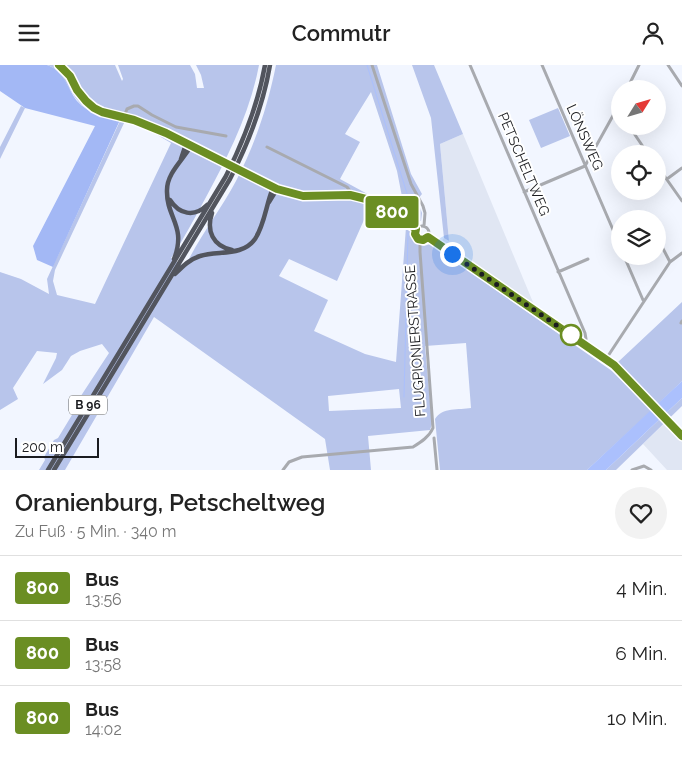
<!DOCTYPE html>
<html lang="de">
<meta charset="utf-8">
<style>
:root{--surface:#fff;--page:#f2f2f2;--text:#222;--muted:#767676;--line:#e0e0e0}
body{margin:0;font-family:Raleway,sans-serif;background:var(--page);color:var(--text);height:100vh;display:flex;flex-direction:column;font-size:19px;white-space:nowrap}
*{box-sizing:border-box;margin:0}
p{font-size:16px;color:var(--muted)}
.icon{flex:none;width:28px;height:28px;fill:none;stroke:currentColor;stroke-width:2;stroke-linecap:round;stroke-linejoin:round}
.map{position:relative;height:405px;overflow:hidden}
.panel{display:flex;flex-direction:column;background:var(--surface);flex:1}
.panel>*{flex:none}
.badge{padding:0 10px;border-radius:4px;font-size:18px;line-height:32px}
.needle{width:32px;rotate:53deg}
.controls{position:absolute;left:611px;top:15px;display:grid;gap:10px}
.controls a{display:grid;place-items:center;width:55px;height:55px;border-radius:50%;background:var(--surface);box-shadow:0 5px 20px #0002;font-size:25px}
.scale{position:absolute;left:15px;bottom:12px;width:84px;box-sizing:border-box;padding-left:5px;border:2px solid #1b1c20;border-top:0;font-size:14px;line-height:18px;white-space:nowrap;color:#1b1c20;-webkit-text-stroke:4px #fff;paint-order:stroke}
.you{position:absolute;width:25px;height:25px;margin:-12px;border:4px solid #fff;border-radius:50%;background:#1a73e8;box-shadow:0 0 0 8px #1a73e833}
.map>.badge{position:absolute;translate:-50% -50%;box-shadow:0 0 0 2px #fff}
.round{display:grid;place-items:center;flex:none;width:52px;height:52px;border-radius:26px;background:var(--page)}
.headline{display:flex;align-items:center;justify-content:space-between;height:85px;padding:0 15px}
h1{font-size:24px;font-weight:600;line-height:38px}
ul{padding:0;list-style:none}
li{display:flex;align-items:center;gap:15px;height:65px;padding:0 15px;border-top:1px solid var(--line)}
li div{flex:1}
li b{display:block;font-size:19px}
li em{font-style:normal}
li .badge{min-width:55px;font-weight:700;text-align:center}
header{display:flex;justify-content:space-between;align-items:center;height:65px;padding:0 15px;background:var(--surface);font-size:22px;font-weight:600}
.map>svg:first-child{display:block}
.built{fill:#e0e6f3}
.green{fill:#b8c5eb;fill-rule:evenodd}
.forest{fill:#a3b8f5}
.water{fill:#abc0fd}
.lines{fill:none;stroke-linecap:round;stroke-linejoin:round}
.stream{stroke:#abc0fd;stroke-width:1}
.minor{stroke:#a8aaaf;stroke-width:3}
.highway{stroke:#52555e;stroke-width:4.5}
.minor-bridge{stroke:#a8aaaf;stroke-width:3}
.line-casing{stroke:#fff;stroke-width:11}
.line{stroke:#6b8e23;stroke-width:8}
.walk{stroke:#1b1c20;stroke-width:5;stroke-dasharray:0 9}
.stop-dot{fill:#fff;stroke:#6b8e23;stroke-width:2.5}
.labels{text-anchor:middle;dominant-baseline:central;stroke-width:4;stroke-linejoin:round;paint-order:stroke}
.shield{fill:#fff;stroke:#5f6063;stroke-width:1}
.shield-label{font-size:12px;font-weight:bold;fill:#1b1c20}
.street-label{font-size:14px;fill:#1b1c20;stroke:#fff}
</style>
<header><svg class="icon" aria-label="menu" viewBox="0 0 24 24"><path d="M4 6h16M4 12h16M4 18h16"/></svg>Commutr<svg class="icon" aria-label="person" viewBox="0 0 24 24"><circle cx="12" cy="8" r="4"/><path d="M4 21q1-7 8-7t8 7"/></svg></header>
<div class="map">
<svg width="682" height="405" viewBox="0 0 682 405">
<rect width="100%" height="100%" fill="#f2f6ff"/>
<path class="built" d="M463,69L535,242L441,177L444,173L449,176L440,79Z
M665,358L682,377V405H667L643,379Z"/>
<path class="green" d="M47,0H115L122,16L123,14L118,0H190L195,9L197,23H204L201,10L196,0H259C250,48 228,91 205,134C194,154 184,174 171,193L185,202C199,172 220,146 236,116C255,80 268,40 276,0H377L411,109L422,129L417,135L422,148L421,156L415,157L410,165L415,178L424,181L430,179L612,306L652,345L587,405H440L435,354C442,342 459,345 471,343L466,278L425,281L432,359L430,365L368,371L371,405H330L325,374L154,252L65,405H39L45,395L44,392L54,375L58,373L75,345L73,343L109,288L102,279L80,286L71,291L62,305L43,319L56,293L57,288L37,286L13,323L18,334L0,345V207L21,214L49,229L47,214L120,56C104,50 90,50 78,36C68,25 63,5 47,0ZM371,27L397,106L405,147L404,150L382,137L340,114L360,77L345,69ZM125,56L149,65L171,78L95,239L57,230L53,216L55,205ZM371,139L406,162L396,297L365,289L314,266L328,235L279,211L289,194L337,216ZM399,324L401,343L329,346L328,331Z
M412,0H434L463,69L440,79L449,176L444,173L431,53Z
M21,41L25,43L0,94V82Z
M558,43L570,71L541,83L529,55Z
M682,237V316L657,340L617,298Z
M682,333V341L616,405H606Z"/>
<path class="forest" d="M0,0H47C65,6 67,23 77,36C89,49 104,52 120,55L53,202L37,195L33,181L95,61L25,43L0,26Z"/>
<path class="water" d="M682,316V333L606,405H587Z"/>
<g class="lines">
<path class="stream" d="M367,0L413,148
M404,332L408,168"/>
<path class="minor" d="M59,0C73,12 77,30 92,41C106,52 127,52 143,58C171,69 198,85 225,99
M372,0L411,119L423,141L425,148L424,161
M470,0L585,268L586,274L583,279
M542,0L620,181
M668,0L682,21
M627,24L639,0
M617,44L620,49
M124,52L127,44L134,41H138L152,50L176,62L226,71
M629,61L648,89
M267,82L347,122L350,126V130
M658,102L682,136
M241,107C262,117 282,129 306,131C326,132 347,128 367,134C385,140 400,153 416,164
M667,114L682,103
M524,127L585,101L620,38
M415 168a7 7 0 1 1 14 0a7 7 0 1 1-14 0Z
M428,172L614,300L682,371
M658,174L670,197
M624,191L643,235
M558,207L588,194
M681,258L682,256
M606,294L670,197L682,188
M434,373L437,405
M283,405L289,397L302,392L413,382C421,377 429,372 433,363L420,187V175
M632,405L644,401L651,405"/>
<path class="highway" d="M181,94L186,79
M170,135C179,149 194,153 207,140
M269,137L277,124
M212,148C206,166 213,181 232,185
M174,194C187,161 166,153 167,125C167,108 183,95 191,81
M175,209C183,201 190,194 200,191C218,185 242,192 255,174C265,159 266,139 273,123
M48,405L226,111C244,75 258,40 265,0
M54,405L230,114C249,77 263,41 270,0"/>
<path class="minor-bridge" d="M225,99L241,107"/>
</g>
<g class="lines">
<g class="line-casing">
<path id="line" d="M59,0L70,11L77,25L86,36L94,43L102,47L134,55L166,68L277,124L303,131L350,130L366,134L382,141L416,164L415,169L418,174L423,175L428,172L614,300L682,371"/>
</g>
<use href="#line" class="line"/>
<path class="walk" d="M452,189L571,270"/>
</g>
<circle class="stop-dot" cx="571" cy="270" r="10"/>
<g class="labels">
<rect class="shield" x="69" y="330.5" width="38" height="19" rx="4"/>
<g class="shield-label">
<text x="88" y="340">B 96</text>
</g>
<g class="street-label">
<text transform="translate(585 72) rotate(66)">LÖNSWEG</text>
<text transform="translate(524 99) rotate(67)">PETSCHELTWEG</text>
<text transform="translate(415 276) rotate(-94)">FLUGPIONIERSTRASSE</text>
</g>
</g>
</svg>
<div class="controls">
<a><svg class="needle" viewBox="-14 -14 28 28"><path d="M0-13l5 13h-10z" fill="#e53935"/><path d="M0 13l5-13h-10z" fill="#767676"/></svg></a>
<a><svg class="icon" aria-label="locate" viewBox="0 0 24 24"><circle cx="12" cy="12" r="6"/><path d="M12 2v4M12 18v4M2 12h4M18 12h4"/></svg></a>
<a><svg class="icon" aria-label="layers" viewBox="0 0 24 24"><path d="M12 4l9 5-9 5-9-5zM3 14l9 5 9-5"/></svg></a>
</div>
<div class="scale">200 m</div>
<div class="you" style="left:452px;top:189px"></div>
<b class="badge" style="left:392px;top:147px;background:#6b8e23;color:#fff">800</b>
</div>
<section class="panel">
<div class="headline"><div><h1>Oranienburg, Petscheltweg</h1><p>Zu Fuß · 5 Min. · 340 m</p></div><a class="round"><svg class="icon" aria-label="heart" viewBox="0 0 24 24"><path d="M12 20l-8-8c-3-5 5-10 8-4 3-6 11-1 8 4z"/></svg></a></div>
<ul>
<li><span class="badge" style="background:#6b8e23;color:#fff">800</span><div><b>Bus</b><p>13:56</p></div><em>4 Min.</em></li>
<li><span class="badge" style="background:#6b8e23;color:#fff">800</span><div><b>Bus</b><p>13:58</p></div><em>6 Min.</em></li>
<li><span class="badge" style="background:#6b8e23;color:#fff">800</span><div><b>Bus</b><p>14:02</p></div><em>10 Min.</em></li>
</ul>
</section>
